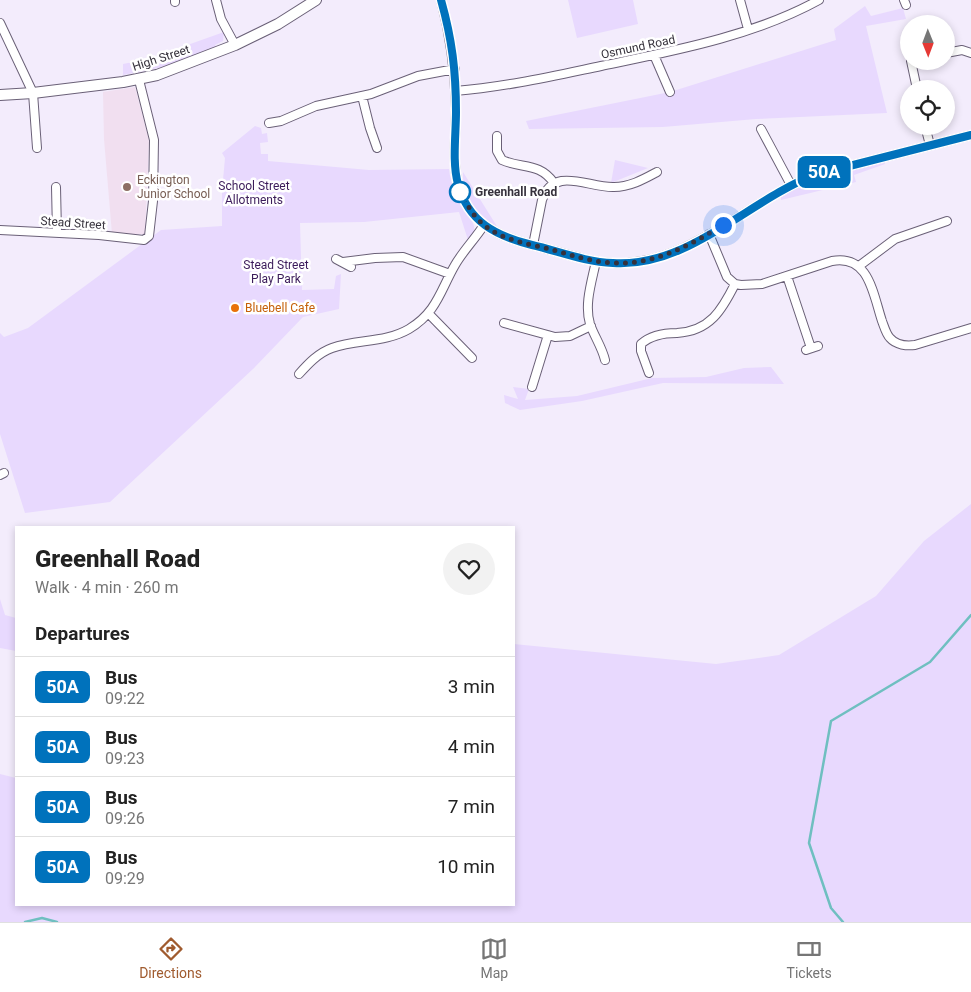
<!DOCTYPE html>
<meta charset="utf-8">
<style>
:root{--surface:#fff;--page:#f2f2f2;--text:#222;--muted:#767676;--line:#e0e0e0;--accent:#a05b2f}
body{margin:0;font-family:Roboto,sans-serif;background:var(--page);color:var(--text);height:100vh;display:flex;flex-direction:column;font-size:19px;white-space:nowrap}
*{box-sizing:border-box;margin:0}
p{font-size:16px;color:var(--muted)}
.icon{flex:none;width:28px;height:28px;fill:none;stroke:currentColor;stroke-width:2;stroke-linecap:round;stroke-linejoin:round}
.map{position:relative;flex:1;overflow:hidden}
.panel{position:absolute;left:15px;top:526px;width:500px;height:380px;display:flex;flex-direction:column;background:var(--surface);border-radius:0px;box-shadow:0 2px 8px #0003}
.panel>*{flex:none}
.badge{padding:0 10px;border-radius:8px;font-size:18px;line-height:32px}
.needle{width:32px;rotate:179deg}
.controls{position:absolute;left:900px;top:15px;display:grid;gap:10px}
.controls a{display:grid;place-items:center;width:55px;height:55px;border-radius:50%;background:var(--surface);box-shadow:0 2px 8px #0003;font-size:25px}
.you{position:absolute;width:25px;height:25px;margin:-12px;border:4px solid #fff;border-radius:50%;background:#1a73e8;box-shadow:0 0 0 8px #1a73e833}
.map>.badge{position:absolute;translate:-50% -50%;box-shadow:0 0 0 2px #fff}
h2{padding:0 20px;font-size:19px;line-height:45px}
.round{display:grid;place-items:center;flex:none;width:52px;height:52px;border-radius:26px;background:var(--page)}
.summary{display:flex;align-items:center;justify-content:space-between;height:85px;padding:0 20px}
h1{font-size:24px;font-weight:800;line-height:38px}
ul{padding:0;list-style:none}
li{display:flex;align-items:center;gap:15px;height:60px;padding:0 20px;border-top:1px solid var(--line)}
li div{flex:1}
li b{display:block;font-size:19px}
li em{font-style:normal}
li .badge{min-width:55px;font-weight:700;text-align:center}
.tab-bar{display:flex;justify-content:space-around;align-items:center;height:70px;border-top:1px solid var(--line);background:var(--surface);font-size:14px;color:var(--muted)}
.tab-bar a{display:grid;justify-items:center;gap:2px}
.tab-bar .active{color:var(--accent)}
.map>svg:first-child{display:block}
.education{fill:#f1dff0}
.green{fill:#e8d9fe}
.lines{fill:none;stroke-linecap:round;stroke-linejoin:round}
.stream{stroke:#6fbfc0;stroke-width:2.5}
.minor-casing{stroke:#6a6077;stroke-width:10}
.major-casing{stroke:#6a6077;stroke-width:12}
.minor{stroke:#fff;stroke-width:8}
.major{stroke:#fff;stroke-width:10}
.line-casing{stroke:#fff;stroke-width:11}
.line{stroke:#0072bc;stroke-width:8}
.walk{stroke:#36323c;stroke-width:5;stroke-dasharray:0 9}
.education-dot{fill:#8d6e63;stroke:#fff;stroke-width:2}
.stop-dot{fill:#fff;stroke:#0072bc;stroke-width:2.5}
.food-dot{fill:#e8710a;stroke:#fff;stroke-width:2}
.labels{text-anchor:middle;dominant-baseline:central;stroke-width:5;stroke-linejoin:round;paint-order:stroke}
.street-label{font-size:12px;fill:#36323c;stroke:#fff}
.education-label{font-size:12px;fill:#785e54;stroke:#fff;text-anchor:start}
.park-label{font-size:12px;fill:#3b1b5a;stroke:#fff}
.stop-label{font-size:12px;font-weight:bold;fill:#36323c;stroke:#fff;text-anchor:start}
.food-label{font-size:12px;fill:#c56008;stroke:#fff;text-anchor:start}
</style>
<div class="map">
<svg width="971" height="922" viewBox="0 0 971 922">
<rect width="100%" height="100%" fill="#f3ecfc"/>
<path class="education" d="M135,87L149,141L145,234H112L104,139L103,92Z"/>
<path class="green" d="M568,0H633L638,24L577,38Z
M865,6L871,16L903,8L906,19L866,26L887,113L756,119L663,127L529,129L526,121L670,92L836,40L834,29Z
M224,32L223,41L215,45L216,48L168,66L123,75V64L148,59Z
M255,126L261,128L262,134L267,133L268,142L260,143L261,154H268V161L369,170L449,169C450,181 457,198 463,209C467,215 472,219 474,226C475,232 471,236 468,240L459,212L364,222L300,223L302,290L334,289L336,276L341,274L339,309L303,317L253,369L110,502L25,513L0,434V333L4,337L28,328L161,230L222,226V191L225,158L222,153Z
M615,160L648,168L611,183Z
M884,161L885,164L854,175L856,182L781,200V197C811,176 849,171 884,161Z
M463,172L498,228C477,216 462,196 463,172Z
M771,367L784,384L663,383L582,401L520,410L505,403L504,395L518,399L513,387L529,389L525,400L577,396L652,378L706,377L744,368Z
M971,504V922H0V774L16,778V905H514V644L716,664L779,655L876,596L924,541Z
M0,599L5,615L16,618V651L0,648Z"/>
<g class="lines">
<path class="stream" d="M25,922L42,918L57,922
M843,922L831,908L809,843L831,721L930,662L971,615"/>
<g class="minor-casing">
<path id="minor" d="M175,0V2
M216,0L221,19L235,45
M441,0C451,38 455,69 456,108C456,131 452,162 458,184C468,222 496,236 532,245C558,251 585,262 613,263C688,267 748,201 814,175L971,135
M740,0L748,29
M904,0L906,5
M0,23L33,93L37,148
M908,49L909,52
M946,53L962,50L971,53
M654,55L670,92
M911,61L917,89
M455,91C505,87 553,76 601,66C673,51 754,36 819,0
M362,96L370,128L377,148
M269,123L281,121L316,106L371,94L418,76L455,69
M925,126L930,145
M761,129L791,185
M497,136V151L502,160C522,169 539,162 554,183
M56,187L57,232
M0,230L99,235L144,240L149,236L153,201L154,140L139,80
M709,234L727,277L735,284L741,285L762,284L832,261C869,254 873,294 882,321C884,326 886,334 890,338C896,345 907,346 915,345L971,328
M533,245L542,200C554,165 588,188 614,187C630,187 644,179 657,172
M336,259L351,267
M596,261C592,281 584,304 590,324C594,336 602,347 605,360
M343,262L375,258L403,257L450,274
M859,266L895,239L947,221
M787,276L811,348
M429,314L472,358
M504,323L555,337L570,336L591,326
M806,350L818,346
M649,373L641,351V344C651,335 664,333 677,333C710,331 722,310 735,284
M299,374C308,364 318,353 332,348C357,339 385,343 409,329C437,312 440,291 455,265C463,251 475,239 484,225
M532,387L548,335
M0,475L4,473"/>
</g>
<g class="major-casing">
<path id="major" d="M0,95L33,93L123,82L157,75L235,45L278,24L316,0"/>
</g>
<use href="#minor" class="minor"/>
<use href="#major" class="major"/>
</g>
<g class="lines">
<g class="line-casing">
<path id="line" d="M441,0C452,39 456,71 456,112C456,134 452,163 458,184C468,222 496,236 532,245C558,251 585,262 613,263C688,268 748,201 814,175L971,135"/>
</g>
<use href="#line" class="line"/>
<path class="walk" d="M460,192C464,198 469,209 475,216C494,239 524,243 550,249C571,255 592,262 613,263C654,265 689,246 723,225"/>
</g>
<circle class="education-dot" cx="127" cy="187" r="5"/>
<circle class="stop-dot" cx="460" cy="192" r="10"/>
<circle class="food-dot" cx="235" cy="308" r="5"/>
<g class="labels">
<g class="street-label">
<text transform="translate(638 47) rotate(-12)">Osmund Road</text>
<text transform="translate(161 58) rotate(-18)">High Street</text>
<text transform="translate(73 223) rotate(4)">Stead Street</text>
</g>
<g class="education-label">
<text x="137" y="180">Eckington<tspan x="137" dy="14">Junior School</tspan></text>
</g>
<g class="park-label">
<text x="254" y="186">School Street<tspan x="254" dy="14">Allotments</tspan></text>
<text x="276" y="265">Stead Street<tspan x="276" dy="14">Play Park</tspan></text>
</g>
<g class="stop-label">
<text x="475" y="192">Greenhall Road</text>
</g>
<g class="food-label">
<text x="245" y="308">Bluebell Cafe</text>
</g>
</g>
</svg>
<div class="controls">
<a><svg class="needle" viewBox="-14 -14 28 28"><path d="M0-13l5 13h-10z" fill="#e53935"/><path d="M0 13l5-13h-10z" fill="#767676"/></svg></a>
<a><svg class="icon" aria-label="locate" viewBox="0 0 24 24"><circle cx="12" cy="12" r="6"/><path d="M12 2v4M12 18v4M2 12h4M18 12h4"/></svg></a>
</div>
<div class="you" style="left:723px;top:225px"></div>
<b class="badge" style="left:824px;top:172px;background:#0072bc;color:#fff">50A</b>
<section class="panel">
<div class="summary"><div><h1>Greenhall Road</h1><p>Walk · 4 min · 260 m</p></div><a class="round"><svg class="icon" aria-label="heart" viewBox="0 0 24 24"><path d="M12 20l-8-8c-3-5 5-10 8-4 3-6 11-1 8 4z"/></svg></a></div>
<h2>Departures</h2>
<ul>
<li><span class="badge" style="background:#0072bc;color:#fff">50A</span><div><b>Bus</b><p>09:22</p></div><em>3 min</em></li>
<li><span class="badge" style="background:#0072bc;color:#fff">50A</span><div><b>Bus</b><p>09:23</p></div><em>4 min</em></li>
<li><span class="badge" style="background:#0072bc;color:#fff">50A</span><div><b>Bus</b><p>09:26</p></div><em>7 min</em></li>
<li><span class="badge" style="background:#0072bc;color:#fff">50A</span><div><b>Bus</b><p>09:29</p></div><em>10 min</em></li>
</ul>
</section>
</div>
<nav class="tab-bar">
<a class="active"><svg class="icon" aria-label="directions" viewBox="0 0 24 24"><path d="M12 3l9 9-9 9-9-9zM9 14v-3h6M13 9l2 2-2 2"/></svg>Directions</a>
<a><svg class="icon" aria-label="map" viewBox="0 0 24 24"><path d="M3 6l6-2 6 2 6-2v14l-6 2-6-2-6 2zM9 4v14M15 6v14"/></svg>Map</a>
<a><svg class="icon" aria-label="tickets" viewBox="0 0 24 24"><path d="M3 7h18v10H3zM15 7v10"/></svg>Tickets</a>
</nav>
